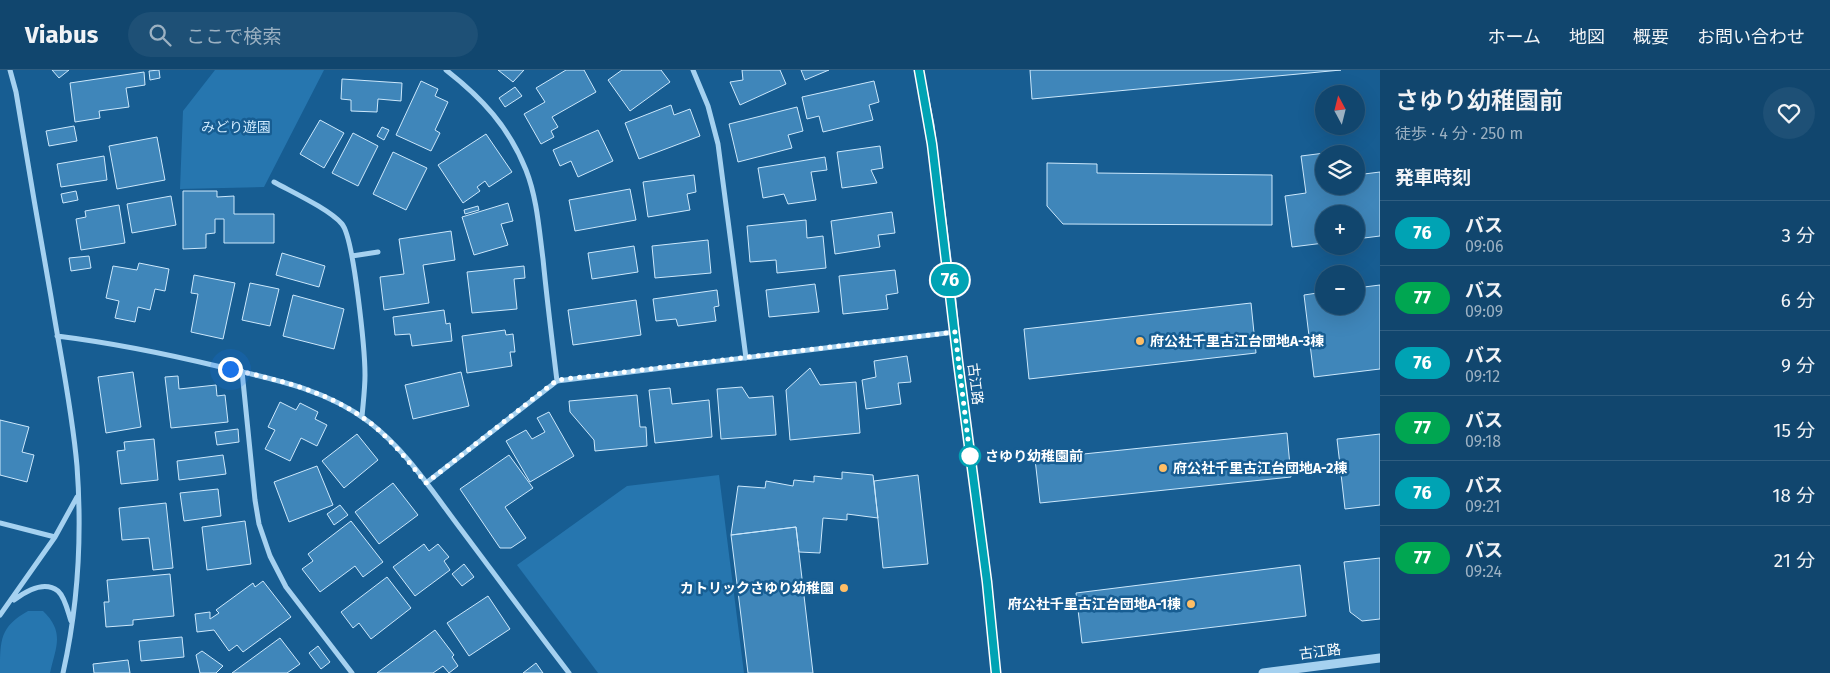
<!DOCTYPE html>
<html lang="ja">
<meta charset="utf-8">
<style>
:root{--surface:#11466e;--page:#1e5076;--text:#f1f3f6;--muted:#9cb1c2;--line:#305e81}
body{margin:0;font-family:"Fira Sans","Noto Sans JP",sans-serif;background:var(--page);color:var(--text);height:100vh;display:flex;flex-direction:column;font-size:19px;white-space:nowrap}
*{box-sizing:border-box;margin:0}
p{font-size:16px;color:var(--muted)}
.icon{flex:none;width:28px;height:28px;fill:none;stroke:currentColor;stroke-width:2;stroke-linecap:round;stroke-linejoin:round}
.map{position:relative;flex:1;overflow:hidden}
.sheet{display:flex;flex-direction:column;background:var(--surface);width:450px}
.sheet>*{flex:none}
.badge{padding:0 10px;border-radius:16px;font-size:18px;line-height:32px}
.needle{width:32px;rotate:353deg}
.fabs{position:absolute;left:1315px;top:15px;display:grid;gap:10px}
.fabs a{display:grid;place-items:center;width:50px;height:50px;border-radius:50%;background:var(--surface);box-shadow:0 5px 20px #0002,0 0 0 1px var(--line);font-size:25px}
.you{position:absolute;width:25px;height:25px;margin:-12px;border:4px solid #fff;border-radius:50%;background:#1a73e8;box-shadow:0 0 0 8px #1a73e833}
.map>.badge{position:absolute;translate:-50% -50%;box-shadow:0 0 0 2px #fff}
h2{padding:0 15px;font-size:19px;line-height:45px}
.round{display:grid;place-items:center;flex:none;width:52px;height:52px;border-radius:26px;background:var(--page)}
.head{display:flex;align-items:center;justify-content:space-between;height:85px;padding:0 15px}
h1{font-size:24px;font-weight:600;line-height:38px}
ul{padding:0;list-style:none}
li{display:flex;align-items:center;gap:15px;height:65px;padding:0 15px;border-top:1px solid var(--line)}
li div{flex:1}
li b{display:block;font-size:19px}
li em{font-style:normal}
li .badge{min-width:55px;font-weight:700;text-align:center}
header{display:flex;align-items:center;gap:30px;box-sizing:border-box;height:70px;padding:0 25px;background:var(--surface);border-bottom:1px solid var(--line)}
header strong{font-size:24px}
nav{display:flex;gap:28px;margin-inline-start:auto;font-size:18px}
.search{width:350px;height:45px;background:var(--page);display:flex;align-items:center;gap:12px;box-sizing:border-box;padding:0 18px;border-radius:28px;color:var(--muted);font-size:19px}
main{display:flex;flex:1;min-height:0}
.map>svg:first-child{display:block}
.green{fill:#2676af}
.building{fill:#3f86ba;stroke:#cce8fc}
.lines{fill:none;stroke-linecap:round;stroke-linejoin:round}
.minor{stroke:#a5d1f0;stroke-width:5}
.tertiary{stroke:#a5d1f0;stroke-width:9}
.line-casing{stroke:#fff;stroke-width:11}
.line{stroke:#00a3b4;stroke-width:8}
.walk{stroke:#fff;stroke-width:5;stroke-dasharray:0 9}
.poi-dot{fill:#ffbe65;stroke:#175d92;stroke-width:2}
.stop-dot{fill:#fff;stroke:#00a3b4;stroke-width:2.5}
.labels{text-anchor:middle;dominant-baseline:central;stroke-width:5;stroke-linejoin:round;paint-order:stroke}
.park-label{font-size:14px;fill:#cce8fc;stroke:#175d92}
.poi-label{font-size:14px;font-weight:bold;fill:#fff;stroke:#175d92;text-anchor:start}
.street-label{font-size:14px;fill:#fff;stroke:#175d92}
.stop-label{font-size:14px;font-weight:bold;fill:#fff;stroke:#175d92;text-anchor:start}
</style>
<header>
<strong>Viabus</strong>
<div class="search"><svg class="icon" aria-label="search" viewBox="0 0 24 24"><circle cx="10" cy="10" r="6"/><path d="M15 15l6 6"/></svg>ここで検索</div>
<nav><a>ホーム</a><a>地図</a><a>概要</a><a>お問い合わせ</a></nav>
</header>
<main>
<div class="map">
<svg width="1380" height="603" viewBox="0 0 1380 603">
<rect width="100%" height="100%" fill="#175d92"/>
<path class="green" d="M215,0H324L264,117L180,119L183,41Z
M719,405L744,603H598L517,495L627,416Z
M28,541H43C65,562 56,577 50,603H0C0,569 0,557 28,541Z"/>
<path class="building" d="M52,0H69L59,8Z
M159,0L160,8L150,10L149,1Z
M498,0H524L513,12Z
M566,0H584L596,22L552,47L558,57L551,61L554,67L541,74L524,44L545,32L536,18Z
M622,0H661L670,12L630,41L608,10Z
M742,0H780L786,14L740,35L730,12L743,10Z
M801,0H829L805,10Z
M1030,0H1341L1032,29Z
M144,2L145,15L126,18L129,37L99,41L100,48L75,52L70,13Z
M342,9L402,13L401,31L378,29L377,42L351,41V30L341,29Z
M421,11L438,19L435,26L448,32L435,60L440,63L431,81L396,65Z
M874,11L879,32L869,35L873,50L823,62L819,46L807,49L802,27Z
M515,17L522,26L505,37L499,28Z
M671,35L674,45L690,39L700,66L639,89L625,53Z
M797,37L803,61L788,65L792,78L738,92L729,54Z
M320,50L344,63L324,98L300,84Z
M74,56L77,71L49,76L46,61Z
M382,57L389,60L384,70L377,66Z
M598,60L613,91L578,107L571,91L560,96L553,80Z
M353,63L378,76L358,116L332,103Z
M486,64L512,102L489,117L485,111L477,117L480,121L463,133L438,95Z
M157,67L165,110L117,119L109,76Z
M880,76L883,98L871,100L877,113L842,118L837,82Z
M393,82L427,98L406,140L373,124Z
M1333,82V84H1324V116H1356V105L1380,102V166L1356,169V144H1324V173L1292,177L1285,126L1306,123L1301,86Z
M104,86L107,110L61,117L57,94Z
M825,87L827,100L811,102L816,130L788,134L784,124L763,128L758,98Z
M1047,93L1097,94V103L1272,105V155L1063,154L1047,136Z
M694,105L696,122L687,124L690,140L648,147L643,112Z
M630,119L636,150L575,161L569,130Z
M76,121L78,130L63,133L61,124Z
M183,121H217V127L234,126V144H274V173H224V149H215V163L206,164V178L183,179Z
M171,126L176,155L132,163L127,134Z
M508,133L513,151L501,154L508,175L474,185L462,147Z
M119,135L125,173L81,180L76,149L86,147L85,141Z
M478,136L479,140L465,144L464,140Z
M892,142L895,163L878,165L880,177L835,184L831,151Z
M806,150L807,168L823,166L826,198L777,203L776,190L750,192L747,156Z
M451,161L455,190L423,195L429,233L384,240L380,207L404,204L399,169Z
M708,170L711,203L655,208L652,176Z
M634,176L638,202L592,209L588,183Z
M282,183L325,196L319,217L276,205Z
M89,186L91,198L71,201L69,188Z
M139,193L169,199L165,221L155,219L150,240L138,237L135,252L115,248L119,231L106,228L113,196L137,200Z
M524,196L525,208L514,209L517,239L472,243L467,202Z
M895,200L898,223L886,225L888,239L843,244L839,206Z
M194,205L235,213L223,269L191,262L198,224L191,223Z
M250,213L279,219L270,256L242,250Z
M815,214L819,242L769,247L766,220Z
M1380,215V299L1314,307L1304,225L1324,222V236H1356V218Z
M717,220L719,236L714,237L716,251L678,256L676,249L656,251L653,229Z
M293,225L344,239L334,279L283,266Z
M636,230L641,265L573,275L568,240Z
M1251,233L1256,283L1029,309L1024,259Z
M444,240L446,254L450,253L452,271L412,276L410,264L395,265L393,247Z
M505,260L506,265L513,264L515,282H510L512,296L467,303L462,266Z
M907,286L911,312L898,313L901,334L866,339L862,310L876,307L874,291Z
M810,298L820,315L856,312L860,363L790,370L786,320Z
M133,302L141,357L106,363L98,307Z
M461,302L469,336L413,349L405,315Z
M178,306L179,319L216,315L217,326L225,325L228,352L171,358L165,307Z
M742,317L749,328L773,326L776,365L721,369L717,319Z
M670,318L672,334L709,330L712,367L655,373L649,320Z
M637,325L640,357H646L647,376L595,381L594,370L570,342L569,331Z
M280,332L296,340L300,333L318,342L315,349L327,355L317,376L301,368L290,391L265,379L275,360L268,357Z
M549,342L574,386L530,412L506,371L526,360L532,369L545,362L537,348Z
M0,350L29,357L22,382L34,385L27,412L0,405Z
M238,359L239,372L217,375L215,362Z
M1287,363L1291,407L1040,433L1035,389Z
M357,364L378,390L344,418L322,391Z
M1380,364V435L1345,439L1337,369Z
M154,369L158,410L121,414L117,381L125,380L124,372Z
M223,385L226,404L179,410L177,391Z
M509,385L533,418L505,437L526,468L511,478H500L460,419Z
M317,396L333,435L289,452L274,412Z
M842,402L873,405L878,448L847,444V450L823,448L820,483L799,482L796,457L731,465L738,416L765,418L766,411L793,416L794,410L814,412V406L842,409Z
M918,405L928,494L883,498L874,411Z
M393,413L418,445L379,474L355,442Z
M218,419L221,446L184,451L180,423Z
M166,433L173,498L153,500L149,468L122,470L119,438Z
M340,435L348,445L334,455L327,444Z
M245,451L251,494L207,500L202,457Z
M351,451L383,492L363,507L355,496L320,522L302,499L313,491L308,484Z
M796,457L813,603H748L731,465Z
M424,474L429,481L438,474L449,487L444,491L450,500L415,526L393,497Z
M1380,488V549L1362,551L1350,542L1344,492Z
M464,494L474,507L462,516L452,504Z
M1300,495L1306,546L1082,573L1076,523Z
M170,504L174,546L133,550V555L106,557L104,532H109L107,510Z
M387,507L411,538L371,569L359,553L353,558L341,542Z
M263,511L291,547L243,582L237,575L229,581L214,560L197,562L195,544L210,542V549L219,543L216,540L253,513L255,517Z
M488,526L510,559L469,586L447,553Z
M435,560L454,585L452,587L458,596L449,603L443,596L433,603H377Z
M182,567L184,587L141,591L139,571Z
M280,568L300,594L287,603H232Z
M318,576L330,592L321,599L309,583Z
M202,581L223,596L216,603H200L196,585Z
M128,590L130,603H94L93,594Z
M536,593L543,603H523Z"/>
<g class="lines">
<path class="minor" d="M10,0L16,22C27,90 39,159 51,227C60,283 72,339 77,396C82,464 78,536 63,603
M446,0C482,28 509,57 526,100C537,128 539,159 543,189C547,230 552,270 557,311
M693,0L708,36L718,74L746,288
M274,112C292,122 329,139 342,154C354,168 365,282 365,305C365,319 363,334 362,347
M352,186L378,182
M57,266C113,273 167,284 221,297C273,309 325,319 369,352C406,380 432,421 460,458C496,506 532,555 569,603
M242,301L255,430L259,454L270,486L286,517L352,603
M426,413L557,311L955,262
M0,453L55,467
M14,530C26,521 44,510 58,521C65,527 68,542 71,551
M0,545L55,467L77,427"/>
<path class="tertiary" d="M919,0L930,55L951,221L958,292L987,512L996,603
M1263,603L1380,588"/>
</g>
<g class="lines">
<g class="line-casing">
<path id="line" d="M919,0L932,74L958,292L987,512L996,603"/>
</g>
<use href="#line" class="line"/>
<path class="walk" d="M230,299C279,310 328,321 369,352C391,369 409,392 426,413L557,310L955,262L970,386"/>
</g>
<g class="poi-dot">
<circle cx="1140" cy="271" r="5"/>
<circle cx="1163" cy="398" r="5"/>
<circle cx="844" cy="518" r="5"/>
<circle cx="1191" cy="534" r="5"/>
</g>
<circle class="stop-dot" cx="970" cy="386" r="10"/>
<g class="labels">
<g class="park-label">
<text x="236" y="57">みどり遊園</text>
</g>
<g class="poi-label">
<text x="1150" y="271">府公社千里古江台団地A-3棟</text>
<text x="1173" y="398">府公社千里古江台団地A-2棟</text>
<text x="834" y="518" text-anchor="end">カトリックさゆり幼稚園</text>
<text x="1181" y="534" text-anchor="end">府公社千里古江台団地A-1棟</text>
</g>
<g class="street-label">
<text transform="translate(975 314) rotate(83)">古江路</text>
<text transform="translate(1320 582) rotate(-7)">古江路</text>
</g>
<g class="stop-label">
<text x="985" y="386">さゆり幼稚園前</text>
</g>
</g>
</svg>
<div class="fabs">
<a><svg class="needle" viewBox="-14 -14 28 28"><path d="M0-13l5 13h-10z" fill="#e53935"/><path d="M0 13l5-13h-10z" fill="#9cb1c2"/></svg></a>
<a><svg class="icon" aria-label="layers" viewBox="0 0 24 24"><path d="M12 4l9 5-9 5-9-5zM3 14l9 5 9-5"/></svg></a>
<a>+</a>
<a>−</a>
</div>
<div class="you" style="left:230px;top:299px"></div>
<b class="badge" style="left:950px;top:210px;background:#00a3b4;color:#fff">76</b>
</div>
<section class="sheet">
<div class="head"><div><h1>さゆり幼稚園前</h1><p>徒歩 · 4 分 · 250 m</p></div><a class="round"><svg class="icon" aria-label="heart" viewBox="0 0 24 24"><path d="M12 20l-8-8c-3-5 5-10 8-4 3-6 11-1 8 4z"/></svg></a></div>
<h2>発車時刻</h2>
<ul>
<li><span class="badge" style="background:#00a3b4;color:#fff">76</span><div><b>バス</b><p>09:06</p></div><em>3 分</em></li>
<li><span class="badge" style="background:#00a651;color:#fff">77</span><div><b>バス</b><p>09:09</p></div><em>6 分</em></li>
<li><span class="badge" style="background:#00a3b4;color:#fff">76</span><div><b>バス</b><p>09:12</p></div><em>9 分</em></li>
<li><span class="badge" style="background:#00a651;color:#fff">77</span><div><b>バス</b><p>09:18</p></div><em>15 分</em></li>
<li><span class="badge" style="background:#00a3b4;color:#fff">76</span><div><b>バス</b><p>09:21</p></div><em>18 分</em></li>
<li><span class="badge" style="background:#00a651;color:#fff">77</span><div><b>バス</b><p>09:24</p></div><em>21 分</em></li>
</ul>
</section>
</main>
